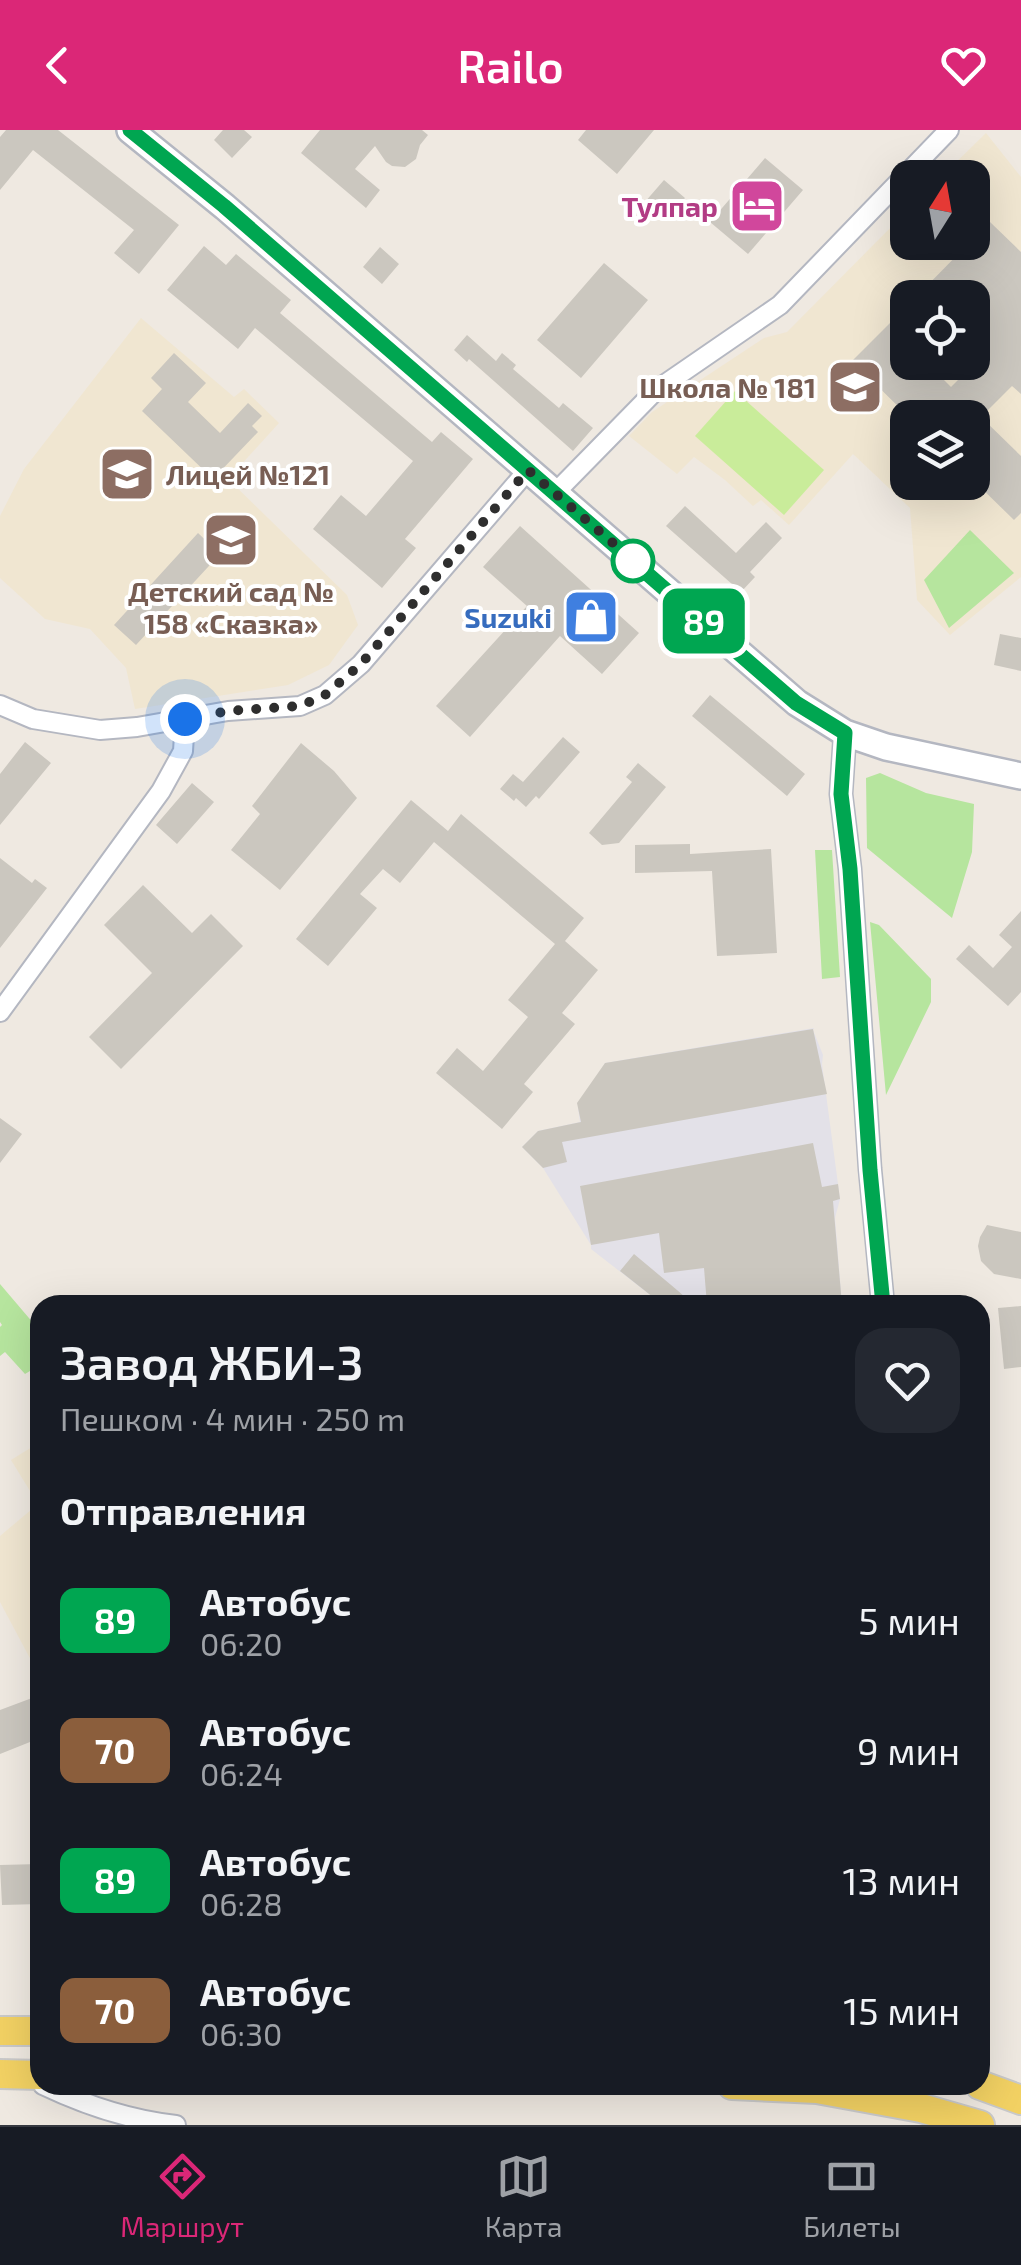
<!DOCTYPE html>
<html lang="ru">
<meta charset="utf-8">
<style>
:root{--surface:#171b24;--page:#242831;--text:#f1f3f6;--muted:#9ea1a6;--line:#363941;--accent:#db2777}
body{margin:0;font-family:"Exo 2",sans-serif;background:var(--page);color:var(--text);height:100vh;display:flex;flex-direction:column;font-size:38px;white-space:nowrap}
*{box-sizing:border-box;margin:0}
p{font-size:32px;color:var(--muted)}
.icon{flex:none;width:55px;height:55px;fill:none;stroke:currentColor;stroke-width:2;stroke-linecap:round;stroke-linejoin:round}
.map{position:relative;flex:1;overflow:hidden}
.panel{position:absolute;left:30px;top:1165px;width:960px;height:800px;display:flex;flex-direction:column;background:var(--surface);border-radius:30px;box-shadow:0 10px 40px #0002}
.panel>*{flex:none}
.badge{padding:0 20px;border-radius:15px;font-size:35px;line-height:65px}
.needle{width:65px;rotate:11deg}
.buttons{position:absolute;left:890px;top:30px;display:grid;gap:20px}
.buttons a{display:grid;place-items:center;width:100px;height:100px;border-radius:20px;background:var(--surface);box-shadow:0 10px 40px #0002;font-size:50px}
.you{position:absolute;width:50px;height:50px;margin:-25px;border:8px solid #fff;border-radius:50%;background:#1a73e8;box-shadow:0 0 0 15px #1a73e833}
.map>.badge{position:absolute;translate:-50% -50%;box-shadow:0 0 0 5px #fff}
h2{padding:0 30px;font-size:38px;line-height:90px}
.round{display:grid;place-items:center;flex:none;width:105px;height:105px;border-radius:30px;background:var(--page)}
.summary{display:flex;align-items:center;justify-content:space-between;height:170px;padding:0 30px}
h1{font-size:48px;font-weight:600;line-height:75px}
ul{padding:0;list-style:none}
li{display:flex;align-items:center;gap:30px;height:130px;padding:0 30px}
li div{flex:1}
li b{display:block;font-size:38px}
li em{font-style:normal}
li .badge{min-width:110px;font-weight:700;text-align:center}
header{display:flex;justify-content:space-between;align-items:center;height:130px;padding:0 30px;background:var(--accent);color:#fff;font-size:45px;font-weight:600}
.tab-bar{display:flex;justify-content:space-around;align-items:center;height:140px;border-top:2px solid var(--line);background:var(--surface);font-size:28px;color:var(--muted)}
.tab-bar a{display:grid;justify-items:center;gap:5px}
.tab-bar .active{color:var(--accent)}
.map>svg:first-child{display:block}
.industrial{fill:#e3e1e8}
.education{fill:#f0e6d1;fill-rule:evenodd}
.green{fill:#b6e59e}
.pitch{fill:#c9ec9a}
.building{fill:#cbc7bf}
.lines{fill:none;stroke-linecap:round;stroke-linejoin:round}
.minor-casing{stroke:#b4b7c1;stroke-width:22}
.tertiary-casing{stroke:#b4b7c1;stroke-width:25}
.secondary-casing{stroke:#b4b7c1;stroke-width:30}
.primary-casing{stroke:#c9c9c9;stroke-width:32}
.minor{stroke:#fff;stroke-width:18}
.tertiary{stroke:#fff;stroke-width:20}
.secondary{stroke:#fff;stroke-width:25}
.primary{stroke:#f2d163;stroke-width:28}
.line-casing{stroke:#fff;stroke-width:22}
.line{stroke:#00a651;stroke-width:15}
.walk{stroke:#2e2e2e;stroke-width:10;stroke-dasharray:0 18}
.stop-dot{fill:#fff;stroke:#00a651;stroke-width:5}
.labels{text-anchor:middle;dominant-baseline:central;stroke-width:8;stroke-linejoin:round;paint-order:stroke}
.hotel-label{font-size:28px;font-weight:bold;fill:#b23c85;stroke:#fff;text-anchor:end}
.education-label{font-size:28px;font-weight:bold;fill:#785e54;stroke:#fff;text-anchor:end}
.shop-label{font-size:28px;font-weight:bold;fill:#366cbe;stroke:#fff;text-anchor:end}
</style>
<header><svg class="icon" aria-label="back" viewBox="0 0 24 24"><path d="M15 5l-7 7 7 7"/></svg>Railo<svg class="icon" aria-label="heart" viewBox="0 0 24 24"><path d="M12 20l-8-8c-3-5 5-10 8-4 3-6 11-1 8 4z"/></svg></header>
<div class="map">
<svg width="1021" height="1995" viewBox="0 0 1021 1995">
<rect width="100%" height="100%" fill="#efe9e1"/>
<path class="industrial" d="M814,898L813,900L823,925L822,934L840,1069L835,1088L842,1175H663L591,1119V1115L543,1038L522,1017L538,1001L580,992L578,978L605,933Z"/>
<path class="education" d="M986,3L1021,47V447L950,505L917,470L910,378L853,324L789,395L761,370L753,376L725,350L694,327L677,344L629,306L652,282L764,208L787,202L907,81L908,112H972V48L941,47ZM908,168H972V232H908ZM908,288H972V352H908Z
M141,188L234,267L244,259L279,293L228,349L347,465L358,495L329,535L288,555L135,579L126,538L90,499L45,489L0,448V386L24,339Z
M40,1312V1532L33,1534L0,1472V1406L38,1374L11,1330Z"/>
<path class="green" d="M970,400L1014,443L949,498L924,450Z
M880,643L926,663L974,674L972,722L952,788L867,718L866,648Z
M815,720H832L840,847L822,849Z
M870,792L879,795L931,849V872L886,965Z
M0,1154L40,1201V1235L25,1244L5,1222L0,1226V1197L2,1195L0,1192Z"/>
<path class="pitch" d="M735,261L824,340L784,385L695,306Z"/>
<path class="building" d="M6,0H58L179,95L139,144L114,123L134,100L33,20L0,60V7Z
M223,0H244L252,7L232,28L214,10Z
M320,0H422L428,5L420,15L416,29L405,37L392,36L386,32L375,16L355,39L380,60L366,78L301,23Z
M586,0H654L617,44L578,10Z
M765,28L803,60L748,124L710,92Z
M664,50L685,68L665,91L644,73Z
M990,92L1021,122V264L1012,256L981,287L1021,326V383L1014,390L972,349V288H910L852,231L908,175V232H926L951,257L982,226L972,217V168H915L970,112H972Z
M204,116L226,135L236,124L291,170L280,183L432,312L441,302L473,329L405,409L416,418L382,458L313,399L341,365L366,386L413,331L255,198L238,219L167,160Z
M380,117L399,134L382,154L363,137Z
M604,133L648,170L581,248L537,210Z
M467,205L496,231L502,223L516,235L513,239L559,278L563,273L593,298L573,321L469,229L467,232L454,220Z
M174,223L206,253L188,272L220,303L248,273L262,286L252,296L258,302L213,349L142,281L162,259L151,248Z
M685,376L736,423L766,392L782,408L750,442L755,447L741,462L666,396Z
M520,396L639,503L602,544L560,506L470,607L436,576L527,476L483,437Z
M198,403L220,424L136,515L114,495Z
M1000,504L1021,508V541L994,535Z
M710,565L805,644L787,666L692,586Z
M563,607L580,622L539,669L536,666L526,677L516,668L514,671L500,659L513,644L523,652Z
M25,612L51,633L0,695V644Z
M301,613L334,641L357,668L280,760L231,720L260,684L252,676Z
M638,633L666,657L619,713L602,715L589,703L632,652L626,647Z
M192,653L214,672L177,714L156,695Z
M411,670L448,701L461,684L584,788L565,811L598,840L562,883L575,894L524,954L533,962L502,999L436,943L457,918L483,941L528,887L508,870L555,814L434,712L400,753L383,739L360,764L377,778L328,836L296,809Z
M690,714V724L771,719L777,823L717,826L712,741L635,743V715Z
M0,728L32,753L35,749L47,758L0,818Z
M143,755L192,803L211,784L243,816L121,939L89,907L152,843L104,795Z
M1021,781V862L1008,876L956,829L969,815L993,838L1012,817L999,805Z
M813,899L827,964L562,1012L567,1032L543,1038L522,1017L538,1001L581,992L577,973L605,933Z
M0,988L22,1004L0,1033Z
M813,1013L822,1057L838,1054L840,1069L833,1071L842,1175H707L704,1138L664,1143L659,1103L591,1115L580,1056Z
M987,1095L1021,1102V1149L994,1144L981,1131L978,1116L980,1107Z
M634,1124L677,1160L694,1175H663L620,1141Z
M1021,1176V1237L1004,1239L998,1178Z
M40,1565V1608L0,1624V1580Z
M40,1734V1774L2,1775L0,1735Z"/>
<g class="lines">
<g class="minor-casing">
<path id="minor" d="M555,363L655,261L780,175L949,0
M0,575L33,589L100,600L137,597L228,581L300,576L325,565L361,534L528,340
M0,882L161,661L183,621L185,589
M43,1955C85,1975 129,1990 176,1995"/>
</g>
<g class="tertiary-casing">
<path id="tertiary" d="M845,603L841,664L850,739L870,1039L883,1175"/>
</g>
<g class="secondary-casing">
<path id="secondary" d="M130,0L225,77L797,573L845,603L886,617L1021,646"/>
</g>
<g class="primary-casing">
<path id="primary" d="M0,1901H40
M0,1944L40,1945
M732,1955L817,1959L921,1978L980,1995
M980,1955L1021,1970"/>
</g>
<use href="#minor" class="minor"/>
<use href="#tertiary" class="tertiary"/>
<use href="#secondary" class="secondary"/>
<use href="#primary" class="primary"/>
</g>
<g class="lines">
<g class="line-casing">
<path id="line" d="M130,0L224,76L796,573L845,603L841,664L850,739L870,1040L883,1175"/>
</g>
<use href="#line" class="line"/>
<path class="walk" d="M185,589L228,581L300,576L325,565L361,534L528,340L635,432L633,431"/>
</g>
<defs>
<g id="hotel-square" transform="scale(2.875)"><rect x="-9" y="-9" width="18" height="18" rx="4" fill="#d1479c" stroke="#fff"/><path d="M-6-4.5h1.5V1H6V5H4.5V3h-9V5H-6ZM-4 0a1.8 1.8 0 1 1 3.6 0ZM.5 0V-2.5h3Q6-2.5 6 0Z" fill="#fff"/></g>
<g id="school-square" transform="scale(2.875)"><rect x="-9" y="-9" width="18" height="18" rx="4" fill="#8d6e63" stroke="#fff"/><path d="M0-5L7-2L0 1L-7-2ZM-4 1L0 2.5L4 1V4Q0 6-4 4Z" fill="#fff"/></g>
<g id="shop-square" transform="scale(2.875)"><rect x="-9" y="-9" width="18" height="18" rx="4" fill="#3f7fe0" stroke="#fff"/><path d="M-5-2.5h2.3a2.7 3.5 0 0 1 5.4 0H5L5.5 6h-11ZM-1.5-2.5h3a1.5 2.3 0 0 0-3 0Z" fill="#fff"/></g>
</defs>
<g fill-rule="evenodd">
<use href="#hotel-square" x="757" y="76"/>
<use href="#school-square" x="855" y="257"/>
<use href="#school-square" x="127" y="344"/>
<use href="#school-square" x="231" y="410"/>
<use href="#shop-square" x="591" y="487"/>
</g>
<circle class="stop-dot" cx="633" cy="431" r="20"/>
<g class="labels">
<g class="hotel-label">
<text x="718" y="76">Тулпар</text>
</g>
<g class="education-label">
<text x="816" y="257">Школа № 181</text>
<text x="166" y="344" text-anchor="start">Лицей №121</text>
<text x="231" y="461" text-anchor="middle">Детский сад №<tspan x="231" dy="32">158 «Сказка»</tspan></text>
</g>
<g class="shop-label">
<text x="552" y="487">Suzuki</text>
</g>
</g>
</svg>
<div class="buttons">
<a><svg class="needle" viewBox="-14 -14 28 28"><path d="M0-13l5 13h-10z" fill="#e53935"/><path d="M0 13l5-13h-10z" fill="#9ea1a6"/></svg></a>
<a><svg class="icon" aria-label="locate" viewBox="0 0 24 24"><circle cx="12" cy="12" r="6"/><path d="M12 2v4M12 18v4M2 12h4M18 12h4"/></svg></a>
<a><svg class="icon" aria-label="layers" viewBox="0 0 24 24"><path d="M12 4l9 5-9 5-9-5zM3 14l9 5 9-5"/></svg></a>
</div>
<div class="you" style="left:185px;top:589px"></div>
<b class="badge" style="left:704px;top:491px;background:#00a651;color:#fff">89</b>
<section class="panel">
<div class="summary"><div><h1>Завод ЖБИ-3</h1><p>Пешком · 4 мин · 250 m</p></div><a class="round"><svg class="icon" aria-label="heart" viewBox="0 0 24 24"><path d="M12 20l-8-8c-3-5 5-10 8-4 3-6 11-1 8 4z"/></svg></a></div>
<h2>Отправления</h2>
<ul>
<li><span class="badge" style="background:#00a651;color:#fff">89</span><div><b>Автобус</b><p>06:20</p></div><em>5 мин</em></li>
<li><span class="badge" style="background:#8b5e3c;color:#fff">70</span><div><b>Автобус</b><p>06:24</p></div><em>9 мин</em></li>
<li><span class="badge" style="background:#00a651;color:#fff">89</span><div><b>Автобус</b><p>06:28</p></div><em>13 мин</em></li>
<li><span class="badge" style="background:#8b5e3c;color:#fff">70</span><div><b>Автобус</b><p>06:30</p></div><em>15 мин</em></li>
</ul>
</section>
</div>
<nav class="tab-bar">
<a class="active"><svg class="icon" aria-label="directions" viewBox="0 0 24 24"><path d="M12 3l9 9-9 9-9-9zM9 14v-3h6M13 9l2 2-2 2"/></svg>Маршрут</a>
<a><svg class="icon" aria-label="map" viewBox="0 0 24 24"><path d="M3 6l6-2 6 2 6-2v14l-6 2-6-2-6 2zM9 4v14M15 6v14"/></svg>Карта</a>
<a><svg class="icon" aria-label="tickets" viewBox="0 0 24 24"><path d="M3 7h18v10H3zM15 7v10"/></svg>Билеты</a>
</nav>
